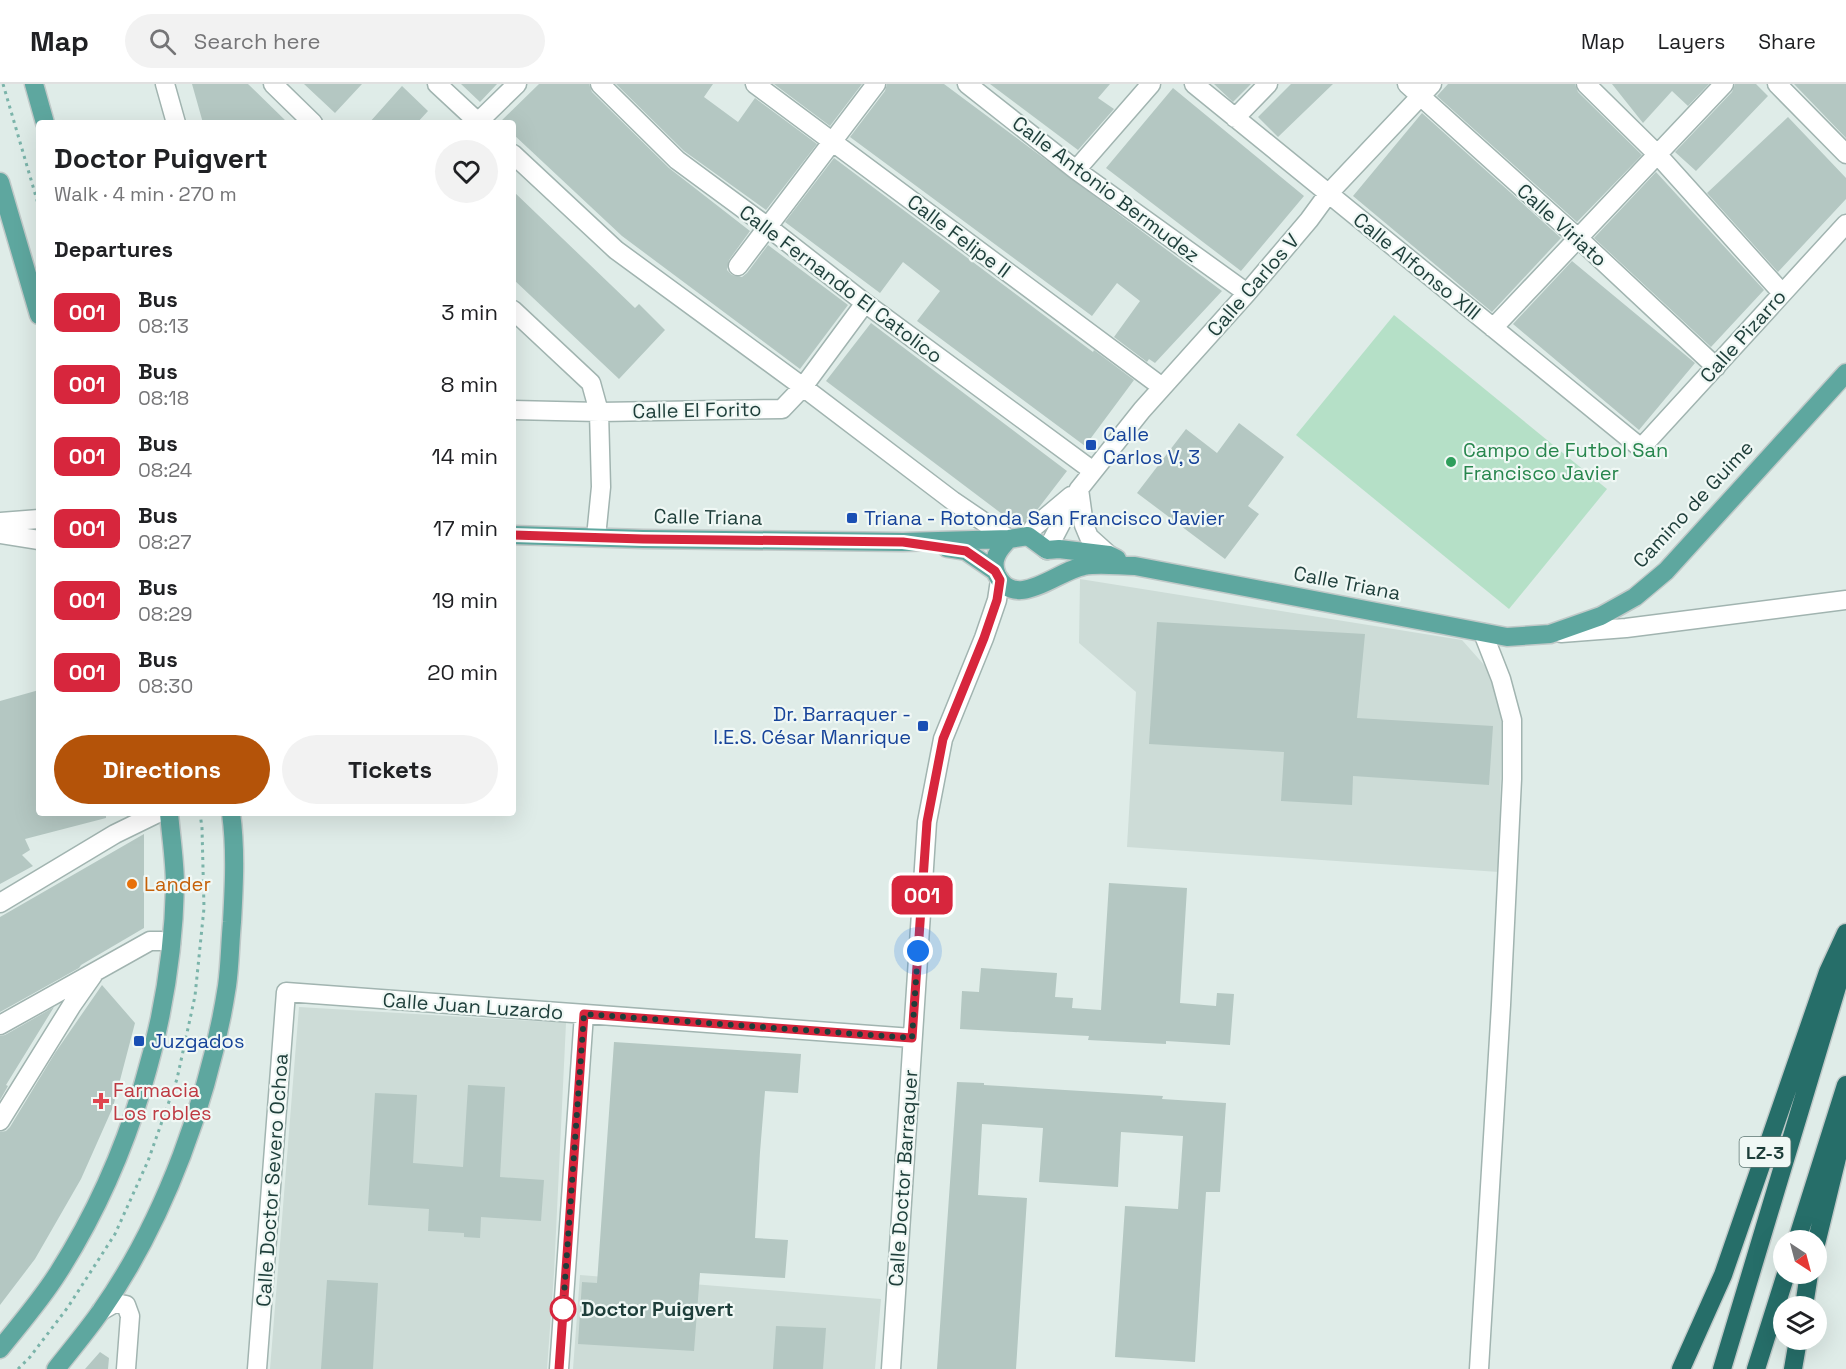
<!DOCTYPE html>
<meta charset="utf-8">
<style>
:root{--surface:#fff;--page:#f2f2f2;--text:#202124;--muted:#757577;--line:#e0e0e0;--accent:#b45309}
body{margin:0;font-family:"Space Grotesk",sans-serif;background:var(--page);color:var(--text);height:100vh;display:flex;flex-direction:column;font-size:22px;white-space:nowrap}
*{box-sizing:border-box;margin:0}
p{font-size:20px;color:var(--muted)}
.icon{flex:none;width:33px;height:33px;fill:none;stroke:currentColor;stroke-width:2;stroke-linecap:round;stroke-linejoin:round}
.map{position:relative;flex:1;overflow:hidden}
.details{position:absolute;left:36px;top:36px;width:480px;height:696px;display:flex;flex-direction:column;background:var(--surface);border-radius:6px;box-shadow:0 6px 24px #0002}
.details>*{flex:none}
.badge{padding:0 12px;border-radius:9px;font-size:21px;line-height:39px}
.needle{width:39px;rotate:144deg}
.buttons{position:absolute;left:1773px;top:1146px;display:grid;gap:12px}
.buttons a{display:grid;place-items:center;width:54px;height:54px;border-radius:50%;background:var(--surface);box-shadow:0 6px 24px #0002;font-size:30px}
.you{position:absolute;width:30px;height:30px;margin:-15px;border:4px solid #fff;border-radius:50%;background:#1a73e8;box-shadow:0 0 0 9px #1a73e833}
.map>.badge{position:absolute;translate:-50% -50%;box-shadow:0 0 0 3px #fff}
h2{padding:0 18px;font-size:22px;line-height:54px}
.round{display:grid;place-items:center;flex:none;width:63px;height:63px;border-radius:32px;background:var(--page)}
.overview{display:flex;align-items:center;justify-content:space-between;height:102px;padding:0 18px}
h1{font-size:28px;font-weight:700;line-height:45px}
.action{display:flex;gap:12px;margin-top:auto;padding:12px 18px}
.action a{flex:1;height:69px;border-radius:36px;background:var(--accent);color:#fff;font-size:24px;font-weight:700;line-height:69px;text-align:center}
.action a+a{background:var(--page);color:var(--text)}
ul{padding:0;list-style:none}
li{display:flex;align-items:center;gap:18px;height:72px;padding:0 18px}
li div{flex:1}
li b{display:block;font-size:22px}
li em{font-style:normal}
li .badge{min-width:66px;font-weight:700;text-align:center}
header{display:flex;align-items:center;gap:36px;box-sizing:border-box;height:84px;padding:0 30px;background:var(--surface);border-bottom:2px solid var(--line)}
header strong{font-size:28px}
nav{display:flex;gap:33px;margin-inline-start:auto;font-size:21px}
.search{width:420px;height:54px;background:var(--page);display:flex;align-items:center;gap:15px;box-sizing:border-box;padding:0 21px;border-radius:33px;color:var(--muted);font-size:22px}
.map>svg:first-child{display:block}
.built{fill:#cddcd7}
.green{fill:#b5e0c7}
.building{fill:#b4c7c2}
.lines{fill:none;stroke-linecap:round;stroke-linejoin:round}
.minor-casing{stroke:#a1b4b0;stroke-width:21}
.major-casing{stroke:#c0c9c8;stroke-width:21}
.highway-casing{stroke:#c0c9c8;stroke-width:21}
.path{stroke:#7bb4aa;stroke-width:3;stroke-dasharray:3 4.5;stroke-linecap:butt}
.minor{stroke:#fff;stroke-width:18}
.major{stroke:#5ea79f;stroke-width:18}
.highway{stroke:#266e69;stroke-width:18}
.line-casing{stroke:#fff;stroke-width:14}
.line{stroke:#d7263d;stroke-width:9}
.walk{stroke:#1e3e3a;stroke-width:6;stroke-dasharray:0 10.8}
.transit-dot{fill:#1a4fb4;stroke:#f0f8f5;stroke-width:2}
.leisure-dot{fill:#2e9e5b;stroke:#f0f8f5;stroke-width:2}
.food-dot{fill:#e8710a;stroke:#f0f8f5;stroke-width:2}
.health-dot{fill:#e0444e;stroke:#f0f8f5;stroke-width:2}
.stop-dot{fill:#fff;stroke:#d7263d;stroke-width:3}
.labels{text-anchor:middle;dominant-baseline:central;stroke-width:4.5;stroke-linejoin:round;paint-order:stroke}
.shield{fill:#f0f8f5;stroke:#5d7672;stroke-width:1.5}
.shield-label{font-size:18px;font-weight:bold;fill:#1e3e3a}
.street-label{font-size:20px;fill:#1e3e3a;stroke:#f0f8f5}
.transit-label{font-size:20px;fill:#164399;stroke:#f0f8f5;text-anchor:start}
.leisure-label{font-size:20px;fill:#27864d;stroke:#f0f8f5;text-anchor:start}
.food-label{font-size:20px;fill:#c56008;stroke:#f0f8f5;text-anchor:start}
.health-label{font-size:20px;fill:#be3a42;stroke:#f0f8f5;text-anchor:start}
.stop-label{font-size:20px;font-weight:bold;fill:#1e3e3a;stroke:#f0f8f5;text-anchor:start}
</style>
<header>
<strong>Map</strong>
<div class="search"><svg class="icon" aria-label="search" viewBox="0 0 24 24"><circle cx="10" cy="10" r="6"/><path d="M15 15l6 6"/></svg>Search here</div>
<nav><a>Map</a><a>Layers</a><a>Share</a></nav>
</header>
<div class="map">
<svg width="1846" height="1285" viewBox="0 0 1846 1285">
<rect width="100%" height="100%" fill="#dfece8"/>
<path class="built" d="M1080,495L1462,556L1486,583L1502,630L1499,788L1127,763L1136,608L1079,559Z
M299,923L566,939L554,1189L547,1285H270Z
M580,1191L881,1215L875,1285H573Z"/>
<path class="green" d="M1394,231L1607,405L1509,525L1296,351Z"/>
<path class="building" d="M192,0H248L288,39H203Z
M304,0H362L335,29Z
M461,0H497L480,18Z
M539,0H589L592,8L669,84L750,147L729,176L727,186L732,191L742,193L747,189L768,161L848,221L800,285L622,152L513,50V39H499Z
M616,0H713L704,13L738,38L755,14L817,60L766,126L684,67Z
M774,0H862L830,42Z
M887,0H944L1222,207L1155,279L1149,275L1147,278L1114,253L1140,217L1117,199L1092,232L850,53L885,7Z
M990,0H1110L1098,14L1114,25L1078,66Z
M1214,0H1251L1233,18Z
M1291,0H1333L1278,53L1258,33Z
M1448,0H1575L1578,8L1642,71L1577,138L1437,12Z
M1612,0H1709L1688,22L1672,7L1643,39Z
M1735,0H1756L1768,12L1696,87L1675,68L1732,8Z
M1794,0H1846V54Z
M402,2L428,27L417,39H369Z
M1173,4L1304,112L1241,187L1106,84Z
M1422,29L1561,154L1492,228L1353,112Z
M1788,33L1846,94V115L1778,188L1707,109Z
M834,74L1093,268L1094,266L1134,296L1085,362L917,237L940,207L903,178L880,209L785,138Z
M1656,88L1764,206L1711,263L1594,154Z
M513,107L635,224L639,220L665,246L619,295L513,195Z
M1572,177L1695,279L1639,346L1513,240Z
M871,239L1067,387L1037,426L1021,442H1018L826,297Z
M1239,339L1284,373L1248,422L1259,430L1225,475L1137,409L1186,345L1217,369Z
M1157,538L1365,550L1357,634L1493,642L1489,701L1353,692L1352,721L1281,717L1284,668L1149,660Z
M39,606V729H106V734L25,755L30,766L22,771L33,782L0,800V617Z
M144,750V844L81,881L79,884L0,928V833Z
M1109,799L1187,804L1180,919L1216,922L1217,909L1234,910L1230,961L1166,957V960L1088,956L1089,952L960,945L962,907L979,908L981,884L1057,889L1055,913L1073,914L1072,924L1101,926Z
M102,901L135,939L113,1023L81,1095L35,1175L0,1221V1048L6,1047L10,1043L55,969Z
M54,923L6,1001L8,1002L0,1016V952L5,951Z
M614,958L801,970L798,1009L765,1007L760,1068L755,1154L788,1156L785,1194L700,1189L694,1267L578,1260L582,1198L597,1199Z
M957,998L984,999V1001L1163,1012L1162,1015L1226,1019L1220,1108H1206L1195,1278L1115,1273L1125,1122L1178,1125L1183,1052L1121,1048L1118,1103L1039,1098L1043,1044L982,1040L978,1111L1027,1114L1016,1285H937Z
M468,1001L505,1003L500,1093L544,1096L541,1137L481,1133L480,1154L464,1153V1149L428,1147L429,1125L368,1121L375,1009L417,1011L413,1079L463,1083Z
M327,1196L378,1199L373,1285H321Z
M776,1242L826,1244L823,1285H773Z
M100,1268L109,1274L108,1285H85Z"/>
<g class="lines">
<g class="minor-casing">
<path id="minor" d="M165,0L176,39
M273,0L313,39
M437,0L479,39
M600,0L677,76L768,143L865,219L1093,387
M755,0L1162,303
M967,0L1076,86L1247,209
M1194,0L1641,364L1846,140
M1407,0L1578,154L1716,283
M1586,0L1657,70L1782,209
M1777,0L1846,70
M1235,34L1268,0
M478,38L517,0
M513,70L616,166L803,303L953,417L1009,455
M1076,86L1151,0
M738,182L876,0
M513,226L591,299L599,328L601,403L596,453
M1493,244L1724,0
M513,326L599,328L782,325L803,303L865,219
M1079,405L1084,441L1089,453L1109,471
M0,438L39,435
M0,450L39,456
M1028,452L1034,443L1071,412
M1047,466L1079,405L1142,326L1247,209L1309,136L1328,110L1432,0
M1561,549L1626,544L1846,516
M0,819L115,750L158,729
M0,941L150,857H161L171,859
M0,1037L72,921L93,891
M101,1227L115,1219L126,1221L130,1232L126,1285
M257,1285L286,908L912,954
M559,1285L584,930
M891,1285L927,738L943,655L984,554L997,516L1000,496
M1479,1285L1501,921L1512,695V636L1501,595L1483,549"/>
</g>
<g class="major-casing">
<path id="major" d="M34,0L45,39
M0,98L39,231
M513,451L643,455L903,458L1009,455L1028,452L1047,466L1059,465L1109,471L1117,475
M1009,455C999,465 990,476 997,491C1016,528 1058,486 1084,482C1099,479 1120,482 1135,482L1507,553L1550,550L1601,532L1635,513L1666,487L1846,289
M947,464L966,467L995,487
M0,1265C20,1240 41,1216 58,1189C130,1076 172,936 175,802C175,778 171,753 169,729
M56,1285C71,1266 87,1247 101,1227C165,1136 210,1012 227,902C230,881 230,859 232,838C234,802 236,765 231,729"/>
</g>
<g class="highway-casing">
<path id="highway" d="M1797,1156L1846,1001
M1816,1160L1846,1037
M1804,1222L1809,1190
M1681,1285L1723,1191L1828,888L1846,849
M1722,1285L1846,873
M1756,1285L1786,1190
M1793,1285L1798,1256"/>
</g>
<path class="path" d="M3,0L39,123
M18,1285L30,1273L68,1223L115,1150L148,1077L177,995L195,912L204,824L202,744L200,729"/>
<use href="#minor" class="minor"/>
<use href="#major" class="major"/>
<use href="#highway" class="highway"/>
</g>
<g class="lines">
<g class="line-casing">
<path id="line" d="M513,451L643,455L903,458L966,467L995,487L1000,496L997,516L984,554L943,655L927,738L912,954L584,930L559,1285"/>
</g>
<use href="#line" class="line"/>
<path class="walk" d="M563,1225L584,930L912,954L918,867"/>
</g>
<g class="transit-dot">
<rect x="1085" y="355" width="12" height="12" rx="3"/>
<rect x="846" y="428" width="12" height="12" rx="3"/>
<rect x="917" y="636" width="12" height="12" rx="3"/>
<rect x="133" y="951" width="12" height="12" rx="3"/>
</g>
<circle class="leisure-dot" cx="1451" cy="378" r="6"/>
<circle class="food-dot" cx="132" cy="800" r="6"/>
<path class="health-dot" d="M98 1008h6v6h6v6h-6v6h-6v-6h-6v-6h6z"/>
<circle class="stop-dot" cx="563" cy="1225" r="12"/>
<g class="labels">
<rect class="shield" x="1739.5" y="1053" width="51" height="30" rx="4.5"/>
<g class="shield-label">
<text x="1765" y="1068">LZ-3</text>
</g>
<g class="street-label">
<text transform="translate(1106 105) rotate(37)">Calle Antonio Bermudez</text>
<text transform="translate(1562 141) rotate(42)">Calle Viriato</text>
<text transform="translate(959 152) rotate(37)">Calle Felipe II</text>
<text transform="translate(1417 182) rotate(39)">Calle Alfonso XIII</text>
<text transform="translate(841 200) rotate(37)">Calle Fernando El Catolico</text>
<text transform="translate(1253 201) rotate(-49)">Calle Carlos V</text>
<text transform="translate(1743 252) rotate(-48)">Calle Pizarro</text>
<text transform="translate(697 326) rotate(-1)">Calle El Forito</text>
<text transform="translate(1693 420) rotate(-47)">Camino de Guime</text>
<text transform="translate(708 433) rotate(1)">Calle Triana</text>
<text transform="translate(1347 499) rotate(11)">Calle Triana</text>
<text transform="translate(473 922) rotate(4)">Calle Juan Luzardo</text>
<text transform="translate(903 1094) rotate(-86)">Calle Doctor Barraquer</text>
<text transform="translate(272 1096) rotate(-86)">Calle Doctor Severo Ochoa</text>
</g>
<g class="transit-label">
<text x="1103" y="350">Calle<tspan x="1103" dy="23">Carlos V, 3</tspan></text>
<text x="864" y="434">Triana - Rotonda San Francisco Javier</text>
<text x="911" y="630" text-anchor="end">Dr. Barraquer -<tspan x="911" dy="23">I.E.S. César Manrique</tspan></text>
<text x="151" y="957">Juzgados</text>
</g>
<g class="leisure-label">
<text x="1463" y="366">Campo de Futbol San<tspan x="1463" dy="23">Francisco Javier</tspan></text>
</g>
<g class="food-label">
<text x="144" y="800">Lander</text>
</g>
<g class="health-label">
<text x="113" y="1006">Farmacia<tspan x="113" dy="23">Los robles</tspan></text>
</g>
<g class="stop-label">
<text x="581" y="1225">Doctor Puigvert</text>
</g>
</g>
</svg>
<div class="buttons">
<a><svg class="needle" viewBox="-14 -14 28 28"><path d="M0-13l5 13h-10z" fill="#e53935"/><path d="M0 13l5-13h-10z" fill="#757577"/></svg></a>
<a><svg class="icon" aria-label="layers" viewBox="0 0 24 24"><path d="M12 4l9 5-9 5-9-5zM3 14l9 5 9-5"/></svg></a>
</div>
<div class="you" style="left:918px;top:867px"></div>
<b class="badge" style="left:922px;top:811px;background:#d7263d;color:#fff">001</b>
<section class="details">
<div class="overview"><div><h1>Doctor Puigvert</h1><p>Walk · 4 min · 270 m</p></div><a class="round"><svg class="icon" aria-label="heart" viewBox="0 0 24 24"><path d="M12 20l-8-8c-3-5 5-10 8-4 3-6 11-1 8 4z"/></svg></a></div>
<h2>Departures</h2>
<ul>
<li><span class="badge" style="background:#d7263d;color:#fff">001</span><div><b>Bus</b><p>08:13</p></div><em>3 min</em></li>
<li><span class="badge" style="background:#d7263d;color:#fff">001</span><div><b>Bus</b><p>08:18</p></div><em>8 min</em></li>
<li><span class="badge" style="background:#d7263d;color:#fff">001</span><div><b>Bus</b><p>08:24</p></div><em>14 min</em></li>
<li><span class="badge" style="background:#d7263d;color:#fff">001</span><div><b>Bus</b><p>08:27</p></div><em>17 min</em></li>
<li><span class="badge" style="background:#d7263d;color:#fff">001</span><div><b>Bus</b><p>08:29</p></div><em>19 min</em></li>
<li><span class="badge" style="background:#d7263d;color:#fff">001</span><div><b>Bus</b><p>08:30</p></div><em>20 min</em></li>
</ul>
<div class="action"><a>Directions</a><a>Tickets</a></div>
</section>
</div>
